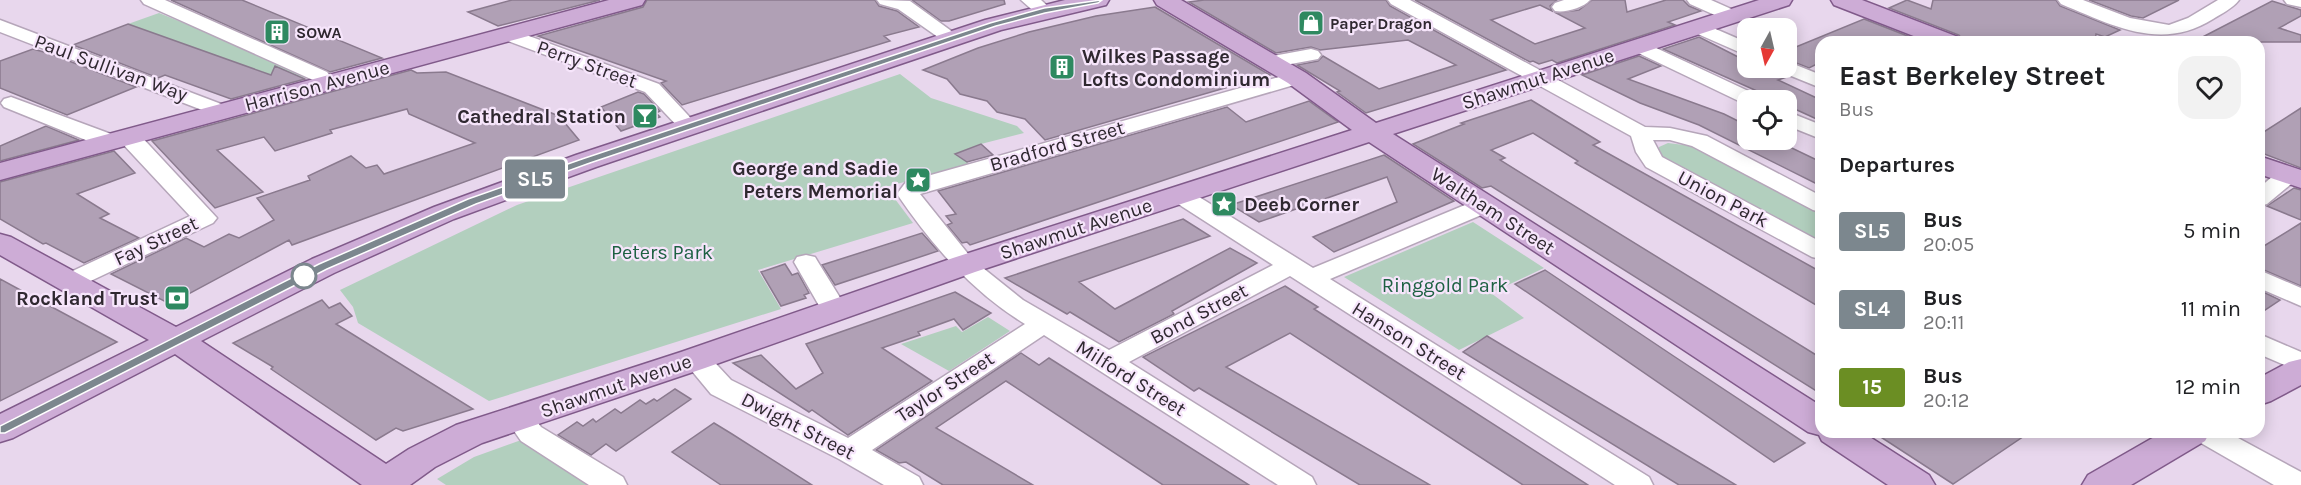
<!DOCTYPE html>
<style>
:root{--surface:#fff;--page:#f2f2f2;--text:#202124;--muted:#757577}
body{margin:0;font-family:Karla,sans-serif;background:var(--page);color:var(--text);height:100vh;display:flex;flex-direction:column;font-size:22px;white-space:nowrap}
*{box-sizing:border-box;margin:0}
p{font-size:20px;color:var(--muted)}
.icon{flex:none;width:33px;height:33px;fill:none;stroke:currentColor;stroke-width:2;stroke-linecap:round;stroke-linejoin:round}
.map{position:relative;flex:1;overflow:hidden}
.details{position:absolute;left:1815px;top:36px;width:450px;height:402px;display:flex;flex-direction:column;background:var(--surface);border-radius:18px;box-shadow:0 3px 15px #0003}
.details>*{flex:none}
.badge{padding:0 12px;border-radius:4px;font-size:21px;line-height:39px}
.needle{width:39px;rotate:188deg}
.controls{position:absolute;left:1737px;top:18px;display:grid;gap:12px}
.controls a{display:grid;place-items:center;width:60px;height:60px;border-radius:12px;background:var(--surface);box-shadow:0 3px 15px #0003;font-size:30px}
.map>.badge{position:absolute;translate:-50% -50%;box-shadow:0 0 0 3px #fff}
h2{padding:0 24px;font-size:22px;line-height:54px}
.round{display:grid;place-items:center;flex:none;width:63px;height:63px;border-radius:18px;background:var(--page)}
.overview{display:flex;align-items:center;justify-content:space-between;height:102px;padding:0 24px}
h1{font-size:28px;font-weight:700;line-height:45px}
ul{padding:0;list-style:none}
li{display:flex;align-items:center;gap:18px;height:78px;padding:0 24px}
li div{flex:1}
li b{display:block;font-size:22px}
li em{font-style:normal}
li .badge{min-width:66px;font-weight:700;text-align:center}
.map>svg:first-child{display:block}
.green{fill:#b2cfbe}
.building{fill:#b0a0b5;stroke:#8a7a8e;stroke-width:1.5}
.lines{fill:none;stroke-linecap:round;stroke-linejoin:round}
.minor-casing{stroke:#b6a6ba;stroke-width:3}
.major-casing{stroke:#805a8a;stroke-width:3}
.minor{fill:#fff;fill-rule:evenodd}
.major{fill:#cdacd6;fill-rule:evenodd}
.line{fill:#7c878e;stroke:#fff;stroke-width:1.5}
.stop-dot{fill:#fff;stroke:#7c878e;stroke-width:3}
.labels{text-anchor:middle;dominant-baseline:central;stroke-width:4.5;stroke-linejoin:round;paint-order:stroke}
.far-poi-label{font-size:16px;font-weight:bold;fill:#2f2830;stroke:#f6e5fb;text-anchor:start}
.poi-label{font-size:20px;font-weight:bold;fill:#2f2830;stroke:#f6e5fb;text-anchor:end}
.street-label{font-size:20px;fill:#2f2830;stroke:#f6e5fb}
.park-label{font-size:20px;fill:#1d6142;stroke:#f6e5fb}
</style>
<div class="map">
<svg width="2301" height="485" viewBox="0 0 2301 485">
<rect width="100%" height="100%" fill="#e8d7ed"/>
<path class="green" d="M159,13L313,75L290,82L128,24Z
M900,74L931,98L1017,126L1024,133L981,144L955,154L970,164L886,187L913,223L758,270L781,309L489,401L358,323L353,307L340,290L517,205Z
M1668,143L1692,146L1821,214V243L1664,159L1659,154V147Z
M1473,222L1544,268L1491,293L1524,318L1459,350L1344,277Z
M988,317L1010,331L949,371L901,344L956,326L962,332Z
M524,439L596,485H446L437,479L474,457Z"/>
<path class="building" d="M171,0H242L382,58L330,72Z
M512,0H600L498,26L468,12Z
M647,0H875L879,6L897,11L919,27L884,36L890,41L682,105L661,83L666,81L538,36L643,7Z
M912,0H1004L1005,4L949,21H941Z
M1204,0H1386L1390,6L1506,70L1366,113L1337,92L1340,91L1297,65L1318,61L1323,56L1379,89L1456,65L1408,40L1320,50L1311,47L1276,53L1189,2Z
M1415,0H1557L1550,6L1552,11L1540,5L1491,20L1535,44L1585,28L1556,13L1579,10L1592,0H1625L1627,12L1666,0H1683L1689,6L1701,11L1668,22L1675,25L1557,63L1552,60L1539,64L1533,61L1530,62Z
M1907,0L1931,9L1933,0H2056L2060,6L2120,30L2105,37L2096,34L2095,42H1964L1959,35L1889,8Z
M2089,0H2179L2143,18L2131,16Z
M2272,1L2301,10V16L2279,28L2301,35V42H2193Z
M1155,7L1270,75L1045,140L1025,119L997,112L987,101L960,94L947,79L923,70L978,48L1029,32L1096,16Z
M1864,19L1923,42H1821V62L1809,68L1786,59V51Z
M128,24L271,75L275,66L305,79L231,99L165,75L158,78L73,45Z
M1699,37L1748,62V68H1761L1784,78L1778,80L1821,100V121L1786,105V100H1777L1663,49Z
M33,49L51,54L136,87L67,115L0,88V61Z
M1639,56L1661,66L1628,79L1724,114L1748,126V140H1775L1821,162V186L1699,125L1640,103L1582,75Z
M411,70L417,73L446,72L559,116L579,140L292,245L289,240L170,304L111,274L186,238L204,247L229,234L239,238L274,220L257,198L310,180L308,176L351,156L366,168L377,165L384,174L475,143L409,114L407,109L330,130L332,133L275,151L264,137L217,150L263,192L215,208L152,141Z
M638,92L644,94L660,111L656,113L660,117L621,131L601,107Z
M1531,100L1600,142L1593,145L1821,272V308L1575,163L1578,161L1533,133L1491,150L1505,158L1500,160L1821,358V394L1491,186L1482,188L1413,144L1464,124L1461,123Z
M1309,101L1338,122L970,245L967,242L962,243L947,225L952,223L946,216L956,214L938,191L1227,107L1246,122Z
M2301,108V168L2259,152V135Z
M46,126L79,140L0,161V146Z
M981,144L993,155L967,162L955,154Z
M114,151L135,173L77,194L109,214L100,218L139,238L84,263L46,243L43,244L0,219V182Z
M1384,155L1454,201L1334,252L1313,237L1397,202L1387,177L1259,222L1231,205Z
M2294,188L2301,190V220L2267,206Z
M1183,219L1210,236L1079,282L1115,309L1230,248L1257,263L1172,311L1174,314L1119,342L1070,312L1067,314L1005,278Z
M2301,223V286L2259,268V249Z
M922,233L938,251L835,285L822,265Z
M785,264L792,275L798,273L809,293L804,295L806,298L781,306L761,272Z
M1545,270L1672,355L1805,443L1774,462L1515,284Z
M0,279L24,292L117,342L0,401Z
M1285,286L1318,307L1314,309L1345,329L1588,485H1523L1290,333L1226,367L1430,485H1360L1199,388L1194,391L1143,357Z
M2259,290L2280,300L2259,314Z
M955,292L991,313L963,330L954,319L918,332L920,335L882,348L932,381L848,435L812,410L809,412L733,363L761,355L796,389L823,373L806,344Z
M322,300L329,308L340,303L352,316L336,324L473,409L403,431L396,428L376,440L271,369L273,367L233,343Z
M1487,336L1706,467L1736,485H1679L1463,352Z
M1021,353L1039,365L1049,358L1249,485H1163L1006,381L936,428L1033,485H943L906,462L899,463L876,450Z
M675,389L691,399L616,451L606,444L591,455L558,435L577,422L583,426L593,419L596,422L615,409L621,413L640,400L646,404L654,399L657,401Z
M714,423L732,434L812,485H721L672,452Z
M1873,432H2030L1953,484Z"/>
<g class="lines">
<g class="minor-casing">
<path id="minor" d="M141,0H165L327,72L330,76L327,80H313L144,4Z
M877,0L910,1L961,38L959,42H945L898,9L880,4Z
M1021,0H1041L1053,11L1050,15H1038Z
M1388,0H1410L1645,127L1670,128L1707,136L1821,196V212L1813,210L1692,146L1670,140H1653L1662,157L1821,242V259L1812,257L1646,167L1636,152L1631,136L1391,4Z
M1564,0H1590C1583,8 1565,13 1555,11L1552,7L1555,3Z
M1687,0H1711L1738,12L1741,16L1738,20H1726L1690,4Z
M2058,0H2083L2130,18L2169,25L2188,18L2218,0H2239C2233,8 2221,14 2213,19C2161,52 2112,25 2061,4Z
M2284,0H2301V7L2287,4Z
M0,20L229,107L232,111L229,115L222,117L215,115L0,32Z
M1697,21L1748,43V56L1691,31L1688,27L1691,23Z
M507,28L659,84L699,127L696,131L689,133L682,131L645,92L500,38L498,34L500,30Z
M1639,40L1759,96L1762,100H1748V105L1745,104L1632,50L1630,46L1632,42Z
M1311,49L1318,51L1321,55L1318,59L1280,66L1273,64L1270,60L1273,56Z
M1786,61L1821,75V88L1779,71L1777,68H1786Z
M1297,72L1304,74L1307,78L1304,82L920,194L973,260L1023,300L1109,350L1273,265L1172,200L1169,195L1172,190L1180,188L1188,190L1313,268L1477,200L1485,198L1493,200L1497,205L1493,210L1330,279L1649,477L1653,485H1615L1290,276L1129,362L1312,477L1316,485H1278L1044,335L872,450L919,477L923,485H884L839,459L711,394L682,359L686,353L696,350L706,353L731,380L848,438L1025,324C971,291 932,245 897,194L906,182Z
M11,97L119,137L122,142L119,147L111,148L103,147L4,107L1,103L4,99Z
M1786,111L1821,125V139L1786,125Z
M129,131L137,132L217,218L213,223L80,286L71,289L62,286L58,281L62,276L190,216L121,142L118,137L121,132Z
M2288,168L2296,170L2299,175L2296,180L2267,204L2259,206V188L2280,170Z
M806,255L815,257L818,262L847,309L843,315L834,317L825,315L821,309L794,262L797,257Z
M2259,270L2301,288V306L2259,288Z
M2259,334L2301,352V372L2259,354Z
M519,408L529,411L541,427L623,477L627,485H589L521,441L505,418L509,411Z
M2190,432H2227L2301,472V485H2274L2194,439Z"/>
</g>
<g class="major-casing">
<path id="major" d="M609,0H645L642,5L0,180V163Z
M1065,0H1109L1106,5L1001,30L596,167L454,219L334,273L201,341L386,464L409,449L456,425L681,352L953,258L1352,130L1288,83L1157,5L1154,0H1181L1306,73L1376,123L1759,0H1792L1789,5L1393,134L1821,406V432H1862L1929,475L1935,485H1888L1822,441L1819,435L1808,432L1369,142L975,272L705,368L482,443L435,467L410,485H362L175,354L13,438L0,442V414L149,340L0,255V234L11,237L176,327L312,259L434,207L576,155L985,20Z
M1831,0H1862L1958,37L1962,42H1929L1834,5Z
M2259,156L2301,170V188L2259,174Z
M2301,359V385L2271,401L2259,405V378L2289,362Z
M2163,432H2210L2205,441L2131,485H2082L2088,475Z"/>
</g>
<use href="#minor" class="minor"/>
<use href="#major" class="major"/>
</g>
<path class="line" d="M1098,3L1045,13L996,26L590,163L476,204L327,269L5,433H0V426L319,264L468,199L582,159L990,23L1044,8L1101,0H1102Z"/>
<defs>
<g id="shop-square" transform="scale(1.35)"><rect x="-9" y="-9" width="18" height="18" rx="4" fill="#2e8960" stroke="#f6e5fb"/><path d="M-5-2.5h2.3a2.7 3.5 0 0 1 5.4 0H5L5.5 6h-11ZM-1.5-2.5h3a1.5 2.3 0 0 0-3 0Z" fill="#fff"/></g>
<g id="building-square" transform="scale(1.35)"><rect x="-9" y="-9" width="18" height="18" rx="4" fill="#2e8960" stroke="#f6e5fb"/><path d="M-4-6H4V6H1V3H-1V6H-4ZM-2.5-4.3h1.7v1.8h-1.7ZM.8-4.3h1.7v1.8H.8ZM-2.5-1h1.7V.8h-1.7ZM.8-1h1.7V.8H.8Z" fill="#fff"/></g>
<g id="bar-square" transform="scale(1.35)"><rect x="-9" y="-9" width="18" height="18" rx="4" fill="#2e8960" stroke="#f6e5fb"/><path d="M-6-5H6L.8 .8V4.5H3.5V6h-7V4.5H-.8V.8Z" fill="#fff"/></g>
<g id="sight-square" transform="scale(1.35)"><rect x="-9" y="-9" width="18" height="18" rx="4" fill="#2e8960" stroke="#f6e5fb"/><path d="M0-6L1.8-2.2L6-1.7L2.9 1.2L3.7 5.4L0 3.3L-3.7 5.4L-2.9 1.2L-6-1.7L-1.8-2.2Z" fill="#fff"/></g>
<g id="bank-square" transform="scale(1.35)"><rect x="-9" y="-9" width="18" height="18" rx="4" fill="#2e8960" stroke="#f6e5fb"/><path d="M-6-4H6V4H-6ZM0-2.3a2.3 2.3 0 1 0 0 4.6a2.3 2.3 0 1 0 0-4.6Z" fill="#fff"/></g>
</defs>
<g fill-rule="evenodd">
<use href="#shop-square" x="1311" y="23"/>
<use href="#building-square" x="277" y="32"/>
<use href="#building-square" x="1062" y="67"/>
<use href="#bar-square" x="645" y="116"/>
<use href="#sight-square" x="918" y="180"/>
<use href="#sight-square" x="1224" y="204"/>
<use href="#bank-square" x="177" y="298"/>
</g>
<circle class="stop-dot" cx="304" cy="276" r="12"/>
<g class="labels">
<g class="far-poi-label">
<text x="1330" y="23">Paper Dragon</text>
<text x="296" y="32">SOWA</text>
</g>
<g class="poi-label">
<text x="1082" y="56" text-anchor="start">Wilkes Passage<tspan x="1082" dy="23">Lofts Condominium</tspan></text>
<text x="626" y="116">Cathedral Station</text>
<text x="898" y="168">George and Sadie<tspan x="898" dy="23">Peters Memorial</tspan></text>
<text x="1244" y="204" text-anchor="start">Deeb Corner</text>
<text x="158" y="298">Rockland Trust</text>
</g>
<g class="street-label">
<text transform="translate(587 64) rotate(20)">Perry Street</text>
<text transform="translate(111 68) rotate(20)">Paul Sullivan Way</text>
<text transform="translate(1538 79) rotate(-18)">Shawmut Avenue</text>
<text transform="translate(317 86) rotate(-15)">Harrison Avenue</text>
<text transform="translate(1057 146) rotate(-16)">Bradford Street</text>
<text transform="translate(1723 199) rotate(28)">Union Park</text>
<text transform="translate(1493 211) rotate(33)">Waltham Street</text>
<text transform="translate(1076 229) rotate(-18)">Shawmut Avenue</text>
<text transform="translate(156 241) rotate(-25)">Fay Street</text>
<text transform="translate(1199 314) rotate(-28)">Bond Street</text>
<text transform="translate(1409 341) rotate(32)">Hanson Street</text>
<text transform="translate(1131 378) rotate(32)">Milford Street</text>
<text transform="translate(616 386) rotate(-19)">Shawmut Avenue</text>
<text transform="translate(945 387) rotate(-33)">Taylor Street</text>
<text transform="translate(798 426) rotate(27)">Dwight Street</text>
</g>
<g class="park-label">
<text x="662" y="252">Peters Park</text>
<text x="1445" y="285">Ringgold Park</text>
</g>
</g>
</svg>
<div class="controls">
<a><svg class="needle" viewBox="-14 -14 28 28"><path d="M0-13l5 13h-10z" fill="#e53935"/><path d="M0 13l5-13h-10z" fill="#757577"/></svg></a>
<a><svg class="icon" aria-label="locate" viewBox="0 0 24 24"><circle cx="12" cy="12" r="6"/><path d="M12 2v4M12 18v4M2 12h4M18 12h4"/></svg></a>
</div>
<b class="badge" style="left:535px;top:179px;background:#7c878e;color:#fff">SL5</b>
<section class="details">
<div class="overview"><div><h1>East Berkeley Street</h1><p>Bus</p></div><a class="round"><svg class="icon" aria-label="heart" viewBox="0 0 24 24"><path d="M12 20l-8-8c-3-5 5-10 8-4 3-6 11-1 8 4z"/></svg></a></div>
<h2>Departures</h2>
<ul>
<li><span class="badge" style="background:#7c878e;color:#fff">SL5</span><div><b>Bus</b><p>20:05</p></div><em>5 min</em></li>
<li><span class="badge" style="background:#7c878e;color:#fff">SL4</span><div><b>Bus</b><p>20:11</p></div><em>11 min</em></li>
<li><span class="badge" style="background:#6b8e23;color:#fff">15</span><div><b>Bus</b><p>20:12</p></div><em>12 min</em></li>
</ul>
</section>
</div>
